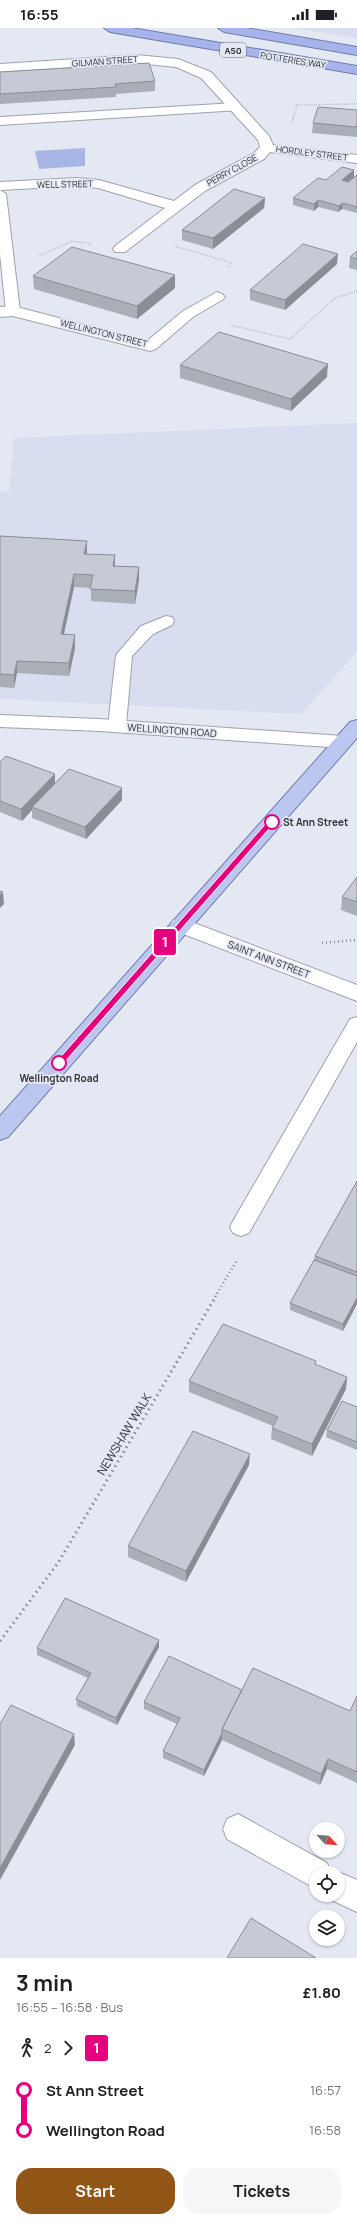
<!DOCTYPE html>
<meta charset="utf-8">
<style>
:root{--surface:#fff;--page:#f6f6f6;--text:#202124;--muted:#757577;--accent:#915615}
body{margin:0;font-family:Manrope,sans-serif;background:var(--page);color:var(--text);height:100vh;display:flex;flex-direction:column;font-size:15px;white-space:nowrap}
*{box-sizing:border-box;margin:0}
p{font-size:13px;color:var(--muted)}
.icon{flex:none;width:22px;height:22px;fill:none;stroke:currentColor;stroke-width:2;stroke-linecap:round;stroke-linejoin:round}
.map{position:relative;height:1930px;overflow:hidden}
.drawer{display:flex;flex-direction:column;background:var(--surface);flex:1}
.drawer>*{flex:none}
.badge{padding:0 8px;border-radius:3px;font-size:14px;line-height:26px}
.needle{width:26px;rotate:116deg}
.fabs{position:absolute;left:309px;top:1794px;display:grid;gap:8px}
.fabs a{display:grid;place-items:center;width:36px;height:36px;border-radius:50%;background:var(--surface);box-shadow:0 1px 3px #0004;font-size:20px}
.map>.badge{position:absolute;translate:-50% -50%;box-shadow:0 0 0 2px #fff}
.legs{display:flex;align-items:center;gap:6px;height:44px;padding:0 16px;font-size:13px}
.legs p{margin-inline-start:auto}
.head{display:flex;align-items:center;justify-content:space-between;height:68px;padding:0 16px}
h1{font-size:22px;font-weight:700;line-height:30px}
.button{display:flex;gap:8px;margin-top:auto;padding:8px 16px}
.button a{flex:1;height:46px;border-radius:16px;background:var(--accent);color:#fff;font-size:16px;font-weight:700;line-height:46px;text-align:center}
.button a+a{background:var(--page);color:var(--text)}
ul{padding:0 16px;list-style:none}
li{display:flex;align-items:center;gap:14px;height:40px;font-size:15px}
li i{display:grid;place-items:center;width:6px;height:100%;margin:0 5px;background:currentColor}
li i::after{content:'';width:10px;height:10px;margin:-5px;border:3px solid;border-radius:50%;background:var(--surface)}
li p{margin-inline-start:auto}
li:first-child i{background:linear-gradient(#0000 50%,currentColor 0)}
li:last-child i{background:linear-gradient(currentColor 50%,#0000 0)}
.status{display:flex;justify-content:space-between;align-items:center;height:28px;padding:0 20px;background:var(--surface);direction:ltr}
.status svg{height:11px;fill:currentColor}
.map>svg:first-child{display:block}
.built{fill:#d8ddf0}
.green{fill:#a8b6e6}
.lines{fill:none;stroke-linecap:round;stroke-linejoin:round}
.service-casing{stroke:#9fa2ad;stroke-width:2}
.minor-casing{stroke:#9fa2ad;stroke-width:2}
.primary-casing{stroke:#6f7ca9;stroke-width:2}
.trunk-casing{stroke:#6f7ca9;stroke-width:2}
.path-far2{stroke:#868990;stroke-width:1.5;stroke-dasharray:0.5 2;stroke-linecap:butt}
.path-far1{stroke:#868990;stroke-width:2.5;stroke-dasharray:1 3;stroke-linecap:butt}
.path{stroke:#868990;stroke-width:3;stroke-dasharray:1.5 4;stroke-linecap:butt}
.service{fill:#fff;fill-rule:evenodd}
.minor{fill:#fff;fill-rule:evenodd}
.primary{fill:#bcc7f0;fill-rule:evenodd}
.trunk{fill:#a6b4eb;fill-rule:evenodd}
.wall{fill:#aaaeb7}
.shaded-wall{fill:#8b8d95}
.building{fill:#c6cad5;stroke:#8b8d95}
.line-1{fill:#e6007e;stroke:#fff}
.stop-1-dot{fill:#fff;stroke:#e6007e;stroke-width:2}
.labels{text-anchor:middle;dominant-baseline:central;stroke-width:3.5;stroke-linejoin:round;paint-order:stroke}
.shield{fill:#e4e8f3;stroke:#686a71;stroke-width:1}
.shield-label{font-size:9px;font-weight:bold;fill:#333439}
.far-street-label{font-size:9px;fill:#333439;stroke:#e4e8f3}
.street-label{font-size:10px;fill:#333439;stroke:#e4e8f3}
.stop-label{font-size:10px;font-weight:bold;fill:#333439;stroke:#e4e8f3;text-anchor:start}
.near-street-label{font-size:12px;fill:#333439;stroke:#e4e8f3}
</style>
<div class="status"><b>16:55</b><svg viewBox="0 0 49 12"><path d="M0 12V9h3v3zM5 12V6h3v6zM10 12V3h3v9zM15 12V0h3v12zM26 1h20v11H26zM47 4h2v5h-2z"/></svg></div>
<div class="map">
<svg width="357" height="1930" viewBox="0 0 357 1930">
<rect width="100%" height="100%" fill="#e4e8f3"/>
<path class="built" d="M295,0H357V10L305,2Z
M357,395V624L301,686L0,671V463L9,464L14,410Z"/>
<path class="green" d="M85,120V138L39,141L35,123Z"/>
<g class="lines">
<g class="service-casing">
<path id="service" d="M236,75L242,79L240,82L0,97V89Z
M0,162L6,166L20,283L13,287L6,283L0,226Z
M166,588L172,589L174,593L172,597L153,606L132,628L126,698L123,702L117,703L111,702L108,698L116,627L141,598Z
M357,989V1014L249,1205L241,1208L233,1205L230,1199L233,1193L350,991Z"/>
</g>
<g class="minor-casing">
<path id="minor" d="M137,27L178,31L211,44L269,108L273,117L357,127V135L270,124L264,131L205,163L125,224H115L113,221L115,218L165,180L98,160L77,158L0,162V154L77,150L99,152L174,173L195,157L254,125L260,119L258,112L201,50L176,39L137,35L0,44V36Z
M217,264L222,266L225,269L222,272L193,289L156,321L150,323L13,288L0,289V279L13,278L147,313L183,283Z
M0,687L99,691L343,708L350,710L353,714L350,718L343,720L99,703L0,699Z
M181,890L357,957V973L173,902L170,897L173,892Z
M238,1786L327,1835L331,1845H316V1861L227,1811L223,1801L227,1791Z
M338,1844L357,1852V1884L327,1870L326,1867H338V1845H335Z"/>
</g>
<g class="primary-casing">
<path id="primary" d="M357,692V710L8,1109L0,1112V1088L350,694Z"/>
</g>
<g class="trunk-casing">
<path id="trunk" d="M104,0H132L357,38V46L110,4Z
M218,0H246L357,19V27L224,4Z"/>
</g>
<path class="path-far2" d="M292,94L297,77L357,76
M174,218L233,235L227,240
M39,228L72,213L92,216
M230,297L290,311L335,270L357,263"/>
<path class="path-far1" d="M322,915L357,912
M215,1269L237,1232"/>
<path class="path" d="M0,1613L58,1535L216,1268"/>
<use href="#service" class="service"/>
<use href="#minor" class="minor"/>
<use href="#primary" class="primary"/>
<use href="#trunk" class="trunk"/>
</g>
<path class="wall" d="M0,44L155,53V63L116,66V69L0,76Z
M357,82V109L312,105L313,95Z
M357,147V185L342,181L338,184L318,179L314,183L293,177V170L326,152L354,149L348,154Z
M265,170L264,180L213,221L182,212V202Z
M357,223V242L349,240L350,229Z
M337,236L285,282L250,272V262Z
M175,247V260L137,291L34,261L33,248Z
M180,337L327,349L291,383L180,350Z
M0,508L87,513V526L115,538L139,539V552L135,576L91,573V560L74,559L64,606L75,607V620L69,648L17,645L14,660L0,659Z
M0,734L55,746V755L122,760V772L86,811L32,790V782L22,793L0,784Z
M357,849V888L341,882L342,869Z
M357,1153V1276L343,1303L290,1282V1275L314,1232L315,1228Z
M316,1337L347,1349L346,1361L312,1428L271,1411L272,1400L273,1398L189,1364V1353Z
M357,1379V1422L326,1409L327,1402Z
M249,1437L186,1554L128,1529V1518Z
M159,1619L117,1697L77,1678L76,1671L88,1650L37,1627V1620Z
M242,1662L350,1683L357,1668V1755L327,1741L320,1757L222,1712L204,1748L163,1730V1723L177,1696L144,1681V1674Z"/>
<path class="shaded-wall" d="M354,142V149L342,159V152Z
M265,170L264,180L213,221V210Z
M318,172V179L314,183V176Z
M343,175L342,181L338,184L339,178Z
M338,226L337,236L285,282V272Z
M175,247V260L137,291V278Z
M328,336L327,349L291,383V371Z
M87,513V525L84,539V526Z
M115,527V540L113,538Z
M139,539V552L135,576V563Z
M74,546V559L61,619V606Z
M75,607V620L69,648V635Z
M17,633V645L14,660V647Z
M55,746V758L32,779V782L22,793L21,781Z
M122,760V772L86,811L85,799Z
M3,864L4,876L0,880V867Z
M357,1270V1276L343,1303V1296Z
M347,1349L346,1361L312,1428V1416Z
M250,1426L249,1437L186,1554V1543Z
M159,1612V1619L117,1697L116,1690Z
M222,1705V1712L204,1748V1742Z
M74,1706L75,1717L0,1852V1840Z
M328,1731L327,1741L320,1757L321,1746Z"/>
<path class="building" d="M149,35L155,53L115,56L116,59L0,66V44Z
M318,79L357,82V99L313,95Z
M342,139L354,142L342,152L348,154L357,147V179L343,175L339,178L318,172L314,176L293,170L318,150L326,152Z
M234,161L265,170L213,210L182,202Z
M303,216L338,226L285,272L250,262Z
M72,219L175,247L137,278L33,248Z
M357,223V231L350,229Z
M219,304L328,336L291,371L180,337Z
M0,508L87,513L84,526L115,527L113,538L139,539L135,563L90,561L93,547L74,546L61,606L75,607L69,635L17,633L14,647L0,646Z
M6,728L55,746L21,781L0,773V734Z
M69,741L122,760L85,799L32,779Z
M357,849V874L342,869Z
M0,863L3,864L0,867Z
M357,1153V1244L315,1228Z
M314,1232L357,1248V1270L343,1296L290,1275Z
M223,1296L316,1333L315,1336L347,1349L312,1416L272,1400L278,1389L189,1353Z
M342,1373L357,1379V1414L327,1402Z
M193,1403L250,1426L186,1543L128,1518Z
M65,1570L159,1612L116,1690L76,1671L91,1645L37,1620Z
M169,1628L242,1662L222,1701V1705L204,1742L163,1723L180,1690L144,1674Z
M253,1640L350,1683L357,1668V1744L328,1731L321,1746L222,1701Z
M11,1677L74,1706L0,1840V1696Z
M251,1890L316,1930H227Z"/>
<path class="line-1" d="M269,792L275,794L62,1037H57V1033Z"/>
<g class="stop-1-dot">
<circle cx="272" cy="794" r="7"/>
<circle cx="59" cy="1035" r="7"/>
</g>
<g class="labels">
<rect class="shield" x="220" y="15" width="26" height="14" rx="3"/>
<g class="shield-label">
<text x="233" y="22">A50</text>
</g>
<g class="far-street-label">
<text transform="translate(293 32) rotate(9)">POTTERIES WAY</text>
<text transform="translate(105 33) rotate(-4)">GILMAN STREET</text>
<text transform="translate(312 125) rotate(7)">HORDLEY STREET</text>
<text transform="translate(232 142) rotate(-29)">PERRY CLOSE</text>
<text transform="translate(65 156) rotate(-1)">WELL STREET</text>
<text transform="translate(104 305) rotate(14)">WELLINGTON STREET</text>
</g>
<g class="street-label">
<text transform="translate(172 702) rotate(4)">WELLINGTON ROAD</text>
<text transform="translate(269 931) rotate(21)">SAINT ANN STREET</text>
</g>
<g class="stop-label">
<text x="283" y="794">St Ann Street</text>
<text x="59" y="1050" text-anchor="middle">Wellington Road</text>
</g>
<g class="near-street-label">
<text transform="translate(124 1406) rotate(-59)">NEWSHAW WALK</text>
</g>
</g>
</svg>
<div class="fabs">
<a><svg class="needle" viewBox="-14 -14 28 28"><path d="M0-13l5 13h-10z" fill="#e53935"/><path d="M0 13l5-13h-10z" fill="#757577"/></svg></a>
<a><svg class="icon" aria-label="locate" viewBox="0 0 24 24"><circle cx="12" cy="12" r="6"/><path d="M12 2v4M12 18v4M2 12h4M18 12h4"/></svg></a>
<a><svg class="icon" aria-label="layers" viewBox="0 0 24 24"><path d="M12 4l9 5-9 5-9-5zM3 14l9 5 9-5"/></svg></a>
</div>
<b class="badge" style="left:165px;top:914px;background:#e6007e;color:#fff">1</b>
</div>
<section class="drawer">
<div class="head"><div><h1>3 min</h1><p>16:55 – 16:58 · Bus</p></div><b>£1.80</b></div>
<div class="legs"><svg class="icon" aria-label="walk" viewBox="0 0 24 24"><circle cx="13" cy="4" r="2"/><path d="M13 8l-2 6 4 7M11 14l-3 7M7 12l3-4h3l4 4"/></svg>2<svg class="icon" aria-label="forward" viewBox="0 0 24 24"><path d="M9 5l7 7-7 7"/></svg><b class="badge" style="background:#e6007e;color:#fff">1</b></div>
<ul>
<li><i style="color:#e6007e"></i><b>St Ann Street</b><p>16:57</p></li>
<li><i style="color:#e6007e"></i><b>Wellington Road</b><p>16:58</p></li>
</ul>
<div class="button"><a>Start</a><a>Tickets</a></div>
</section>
